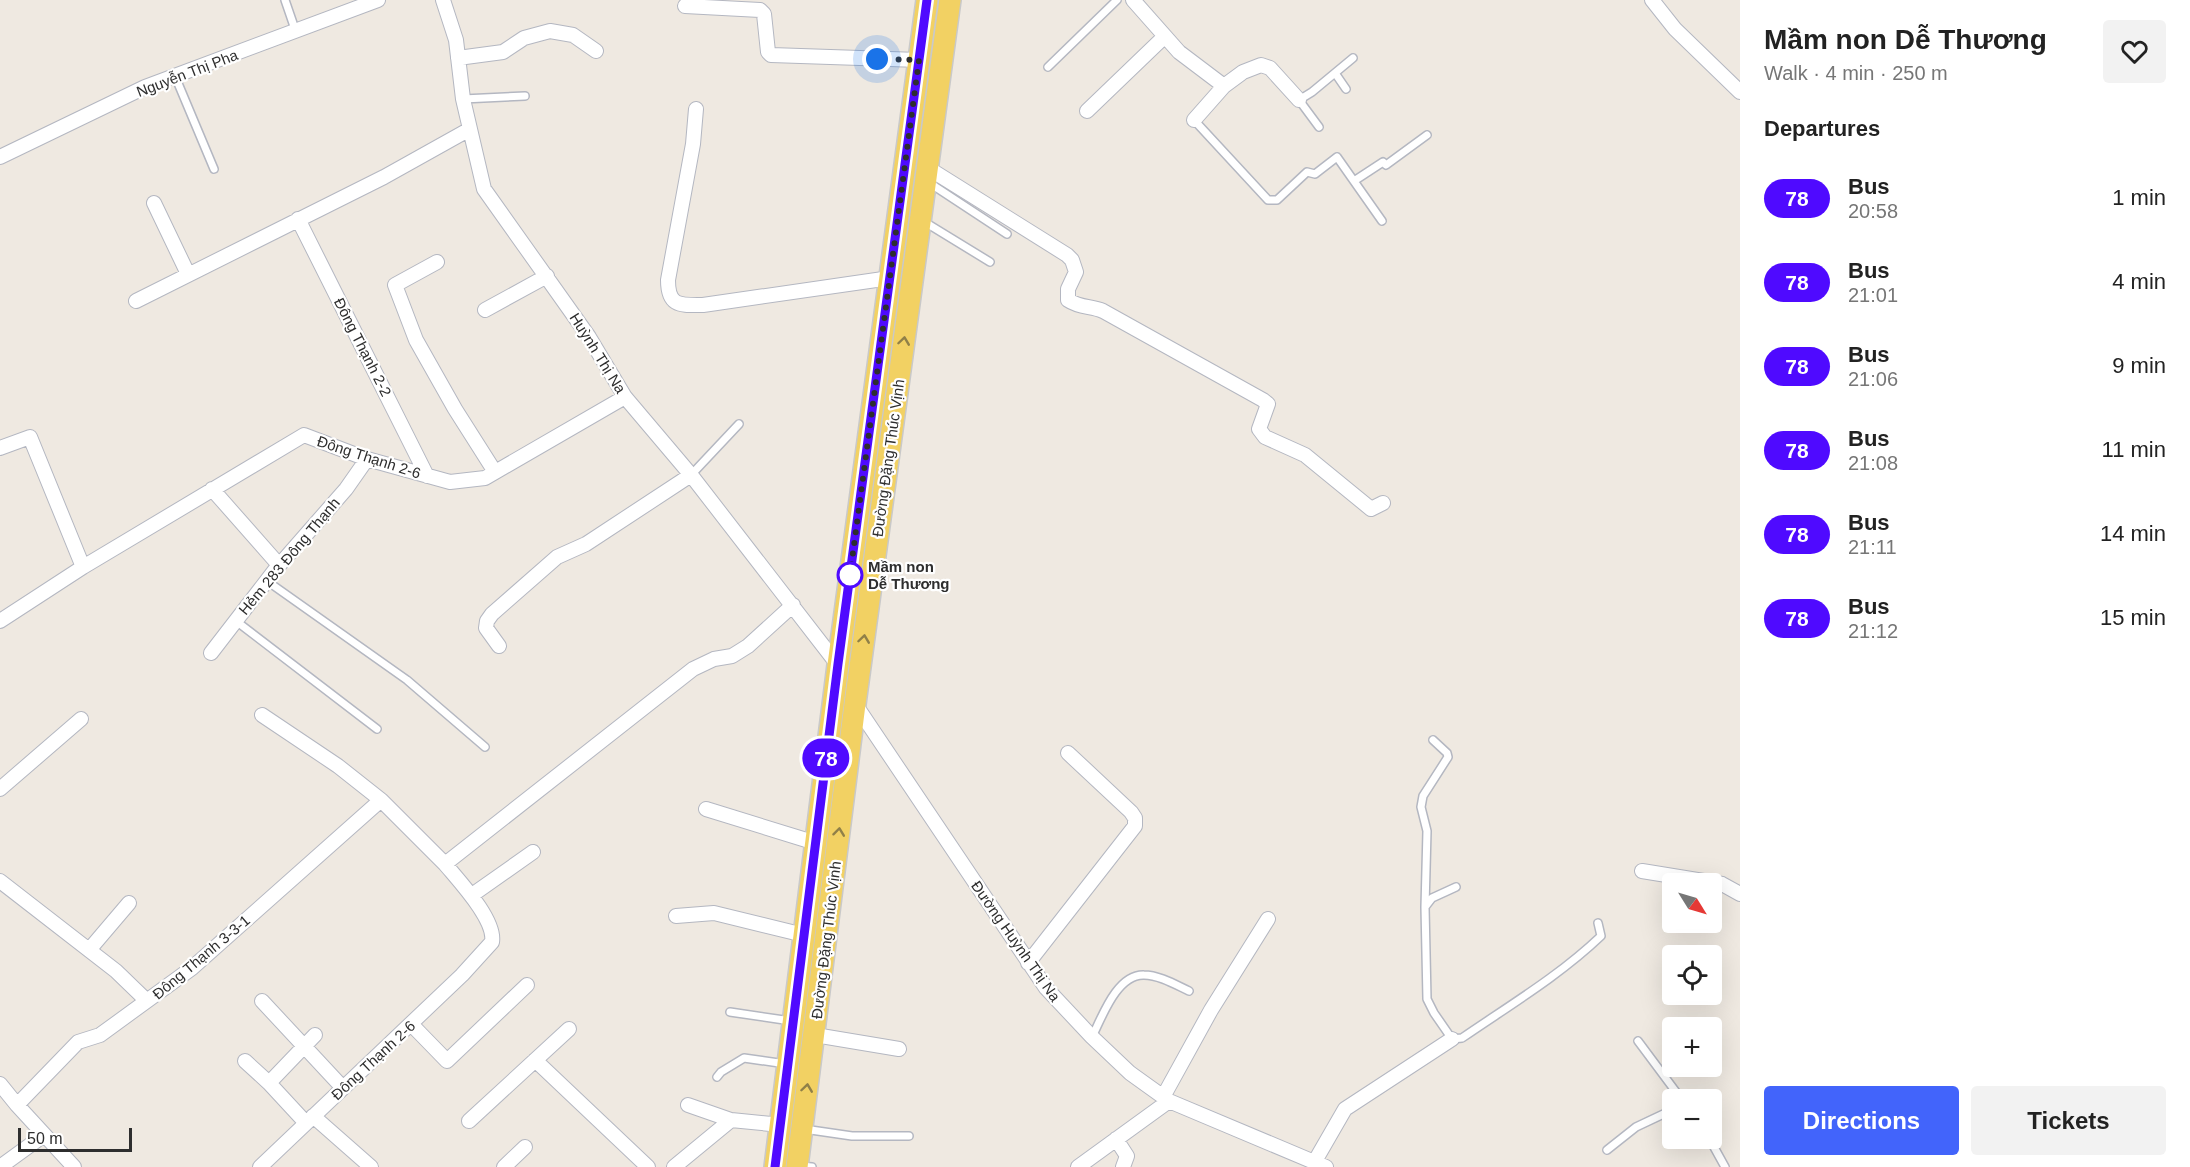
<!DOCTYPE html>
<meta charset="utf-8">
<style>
:root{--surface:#fff;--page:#f2f2f2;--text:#222;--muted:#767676;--accent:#4264fb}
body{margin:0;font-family:Arial,sans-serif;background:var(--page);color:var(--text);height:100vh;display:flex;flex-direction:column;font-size:22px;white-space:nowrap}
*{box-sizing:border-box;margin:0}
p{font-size:20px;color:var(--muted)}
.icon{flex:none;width:33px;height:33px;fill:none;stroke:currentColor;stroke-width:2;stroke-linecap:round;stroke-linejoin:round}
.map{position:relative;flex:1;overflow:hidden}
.sheet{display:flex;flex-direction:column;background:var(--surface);width:450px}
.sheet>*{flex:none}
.badge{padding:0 12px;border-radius:20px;font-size:21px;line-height:39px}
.needle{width:39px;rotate:127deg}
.buttons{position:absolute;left:1662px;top:873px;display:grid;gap:12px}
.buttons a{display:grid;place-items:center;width:60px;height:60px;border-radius:6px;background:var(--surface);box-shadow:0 6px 24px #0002;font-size:30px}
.scale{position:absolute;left:18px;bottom:15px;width:114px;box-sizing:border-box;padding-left:6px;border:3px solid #2e2e2e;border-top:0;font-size:16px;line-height:21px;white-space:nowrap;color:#2e2e2e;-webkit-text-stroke:4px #fff;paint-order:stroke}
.you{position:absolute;width:30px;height:30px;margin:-15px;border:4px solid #fff;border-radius:50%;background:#1a73e8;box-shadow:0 0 0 9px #1a73e833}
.map>.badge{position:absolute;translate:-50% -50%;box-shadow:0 0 0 3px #fff}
h2{padding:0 24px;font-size:22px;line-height:54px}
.round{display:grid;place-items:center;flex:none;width:63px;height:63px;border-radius:6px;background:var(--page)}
.headline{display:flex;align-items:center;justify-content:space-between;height:102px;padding:0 24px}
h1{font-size:28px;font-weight:800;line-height:45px}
.action{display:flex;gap:12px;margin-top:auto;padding:12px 24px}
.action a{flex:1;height:69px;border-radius:6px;background:var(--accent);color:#fff;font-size:24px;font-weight:800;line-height:69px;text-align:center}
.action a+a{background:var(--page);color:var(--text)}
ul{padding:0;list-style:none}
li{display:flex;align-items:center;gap:18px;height:84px;padding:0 24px}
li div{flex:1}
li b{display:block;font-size:22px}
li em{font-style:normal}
li .badge{min-width:66px;font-weight:700;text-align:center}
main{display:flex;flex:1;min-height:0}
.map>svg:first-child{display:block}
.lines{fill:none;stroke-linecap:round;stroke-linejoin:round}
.lane-casing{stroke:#b4b7c1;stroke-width:10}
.street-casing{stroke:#b4b7c1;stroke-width:16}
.primary-casing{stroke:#c9c9c9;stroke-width:24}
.lane{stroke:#fff;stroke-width:7}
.street{stroke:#fff;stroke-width:14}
.primary{stroke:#f2d163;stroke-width:21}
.oneway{stroke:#908048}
.line-casing{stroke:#fff;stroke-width:14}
.line{stroke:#4f0aff;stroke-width:9}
.walk{stroke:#2e2e2e;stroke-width:6;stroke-dasharray:0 10.8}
.stop-dot{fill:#fff;stroke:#4f0aff;stroke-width:3}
.labels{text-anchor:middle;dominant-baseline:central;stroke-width:4.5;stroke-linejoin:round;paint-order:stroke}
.street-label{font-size:15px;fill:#2e2e2e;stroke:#fff}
.stop-label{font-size:15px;font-weight:bold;fill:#2e2e2e;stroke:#fff;text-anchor:start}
</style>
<main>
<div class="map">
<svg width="1740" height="1167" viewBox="0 0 1740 1167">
<rect width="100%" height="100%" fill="#efe9e1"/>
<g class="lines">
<g class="lane-casing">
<path id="lane" d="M285,0L296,32
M1048,67L1117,0
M1335,73L1346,89
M175,76L214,169
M463,99L525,96
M1194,120L1268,200H1277L1307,172L1315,174L1337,157L1382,221
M1319,127L1299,100L1312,92L1353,58
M1354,181L1383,162L1386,165L1427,135
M928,182L1007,234
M923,221L990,262
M691,475L739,424
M267,581L407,680L485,747
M236,621L377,729
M1456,887L1432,898L1425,907L1427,999L1434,1013L1452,1039L1462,1038C1510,1005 1559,976 1601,936L1598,923
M1425,907L1427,831L1421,807L1423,796L1448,757L1447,753L1433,740
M730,1012L791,1021
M1092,1037C1102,1017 1117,974 1144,975C1159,975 1176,985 1189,991
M1638,1041L1682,1100
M717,1077L721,1072L744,1058L786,1064
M804,1129L852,1136H909
M1709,1138L1725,1167
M1607,1150L1636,1127L1672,1110
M800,1166L812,1167"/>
</g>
<g class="street-casing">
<path id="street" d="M443,0L456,40L463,99L484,189L589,337L625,397L691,475L838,665
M1133,0L1179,52L1224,86L1243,72L1261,65L1270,68L1299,100
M1652,0L1675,29L1740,92
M685,6L760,10L764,14L768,52L771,55L919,60
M458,58L503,52L524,38L550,31L573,35L596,51
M696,109L693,144L668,280C668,307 680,305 703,305L890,278
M1087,111L1164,37
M1194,120L1224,86
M0,157L145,87L378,0
M928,168L1067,255L1072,260L1076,272L1068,289V300C1080,308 1091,306 1103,311L1263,400L1268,404L1259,429L1265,437L1305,455L1371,509L1383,503
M154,203L188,274
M298,219L427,476
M437,262L395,285L416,340L455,409L495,472
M136,301L384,177L470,129
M485,310L547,276
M0,448L30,437L83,567
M212,489L279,565
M0,621L83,567L304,435L367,459L450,482L485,478L625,397
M499,646L486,628L487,621L492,614L557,557L586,544L691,475
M211,653L275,570L346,489L367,459
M855,704L1046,988L1092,1037L1130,1073L1169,1101L1326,1167
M262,715L338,766L381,800L445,864L693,669L714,659L732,656L748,646L793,605
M0,789L81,719
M706,809L816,843
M1642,871L1722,884L1740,894
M0,881L116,971L147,1001
M472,895L533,852
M676,916L714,913L804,935
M89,950L129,903
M1028,963L1135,826V818L1131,812L1068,753
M262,1001L343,1088
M411,1024L447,1061L527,985
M815,1035L899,1049
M535,1060L648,1167
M245,1061L269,1083L306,1123
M269,1083L315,1035
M0,1084L17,1105L74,1167
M1163,1097L1211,1010L1268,919
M17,1105L78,1042L100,1035L192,968L381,800
M688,1105L731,1120
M313,1116L371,1167
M469,1121L569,1029
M1116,1139L1127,1156L1123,1167
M1315,1161L1345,1109L1452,1039
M0,1167L44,1135
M260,1167L462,975L492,942C496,920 459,881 445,864
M504,1167L525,1147
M674,1167L731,1120L781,1125
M1078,1167L1169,1101"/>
</g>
<g class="primary-casing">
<path id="primary" d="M775,1167L838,665L927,0
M797,1167L855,704L950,0"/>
</g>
<use href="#lane" class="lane"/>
<use href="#street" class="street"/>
<use href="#primary" class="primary"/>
</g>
<defs><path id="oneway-chevron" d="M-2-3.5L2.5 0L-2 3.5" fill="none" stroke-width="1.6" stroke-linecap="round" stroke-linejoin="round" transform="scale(1.5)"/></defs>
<g class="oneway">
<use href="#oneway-chevron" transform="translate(904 341) rotate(-82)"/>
<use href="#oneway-chevron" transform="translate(864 639) rotate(-82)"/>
<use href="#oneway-chevron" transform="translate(839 832) rotate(-83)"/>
<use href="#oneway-chevron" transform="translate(807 1088) rotate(-82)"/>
</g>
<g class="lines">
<g class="line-casing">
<path id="line" d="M775,1167L838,664L927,0"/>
</g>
<use href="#line" class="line"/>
<path class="walk" d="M850,575L919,60L877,59"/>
</g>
<circle class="stop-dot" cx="850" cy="575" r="12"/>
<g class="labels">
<g class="street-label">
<text transform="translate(187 73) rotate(-21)">Nguyễn Thị Pha</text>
<text transform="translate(363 347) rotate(63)">Đông Thạnh 2-2</text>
<text transform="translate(598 353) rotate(58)">Huỳnh Thị Na</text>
<text transform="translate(369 457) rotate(18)">Đông Thạnh 2-6</text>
<text transform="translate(888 458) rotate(-82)">Đường Đặng Thúc Vịnh</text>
<text transform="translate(289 556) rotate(-50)">Hẻm 283 Đông Thạnh</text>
<text transform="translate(826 940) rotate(-83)">Đường Đặng Thúc Vịnh</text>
<text transform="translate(1016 941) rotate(55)">Đường Huỳnh Thị Na</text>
<text transform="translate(201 957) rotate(-40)">Đông Thạnh 3-3-1</text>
<text transform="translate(373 1060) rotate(-43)">Đông Thạnh 2-6</text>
</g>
<g class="stop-label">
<text x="868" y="566">Mầm non<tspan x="868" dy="17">Dễ Thương</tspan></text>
</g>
</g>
</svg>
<div class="buttons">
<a><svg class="needle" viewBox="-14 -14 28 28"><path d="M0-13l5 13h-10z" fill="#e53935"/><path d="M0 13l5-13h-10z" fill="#767676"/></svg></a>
<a><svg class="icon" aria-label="locate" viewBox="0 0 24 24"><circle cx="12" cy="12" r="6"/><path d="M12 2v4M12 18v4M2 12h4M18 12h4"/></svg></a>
<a>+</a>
<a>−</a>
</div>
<div class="scale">50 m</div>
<div class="you" style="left:877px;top:59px"></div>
<b class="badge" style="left:826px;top:758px;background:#4f0aff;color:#fff">78</b>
</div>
<section class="sheet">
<div class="headline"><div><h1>Mầm non Dễ Thương</h1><p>Walk · 4 min · 250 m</p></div><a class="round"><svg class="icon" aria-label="heart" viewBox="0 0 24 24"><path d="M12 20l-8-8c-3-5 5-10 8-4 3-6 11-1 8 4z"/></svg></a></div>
<h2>Departures</h2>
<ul>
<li><span class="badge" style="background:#4f0aff;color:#fff">78</span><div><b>Bus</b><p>20:58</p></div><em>1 min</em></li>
<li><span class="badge" style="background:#4f0aff;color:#fff">78</span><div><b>Bus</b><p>21:01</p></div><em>4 min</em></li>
<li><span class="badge" style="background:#4f0aff;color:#fff">78</span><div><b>Bus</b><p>21:06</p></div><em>9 min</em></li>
<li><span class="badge" style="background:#4f0aff;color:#fff">78</span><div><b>Bus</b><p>21:08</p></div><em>11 min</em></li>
<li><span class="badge" style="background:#4f0aff;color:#fff">78</span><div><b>Bus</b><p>21:11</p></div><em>14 min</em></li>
<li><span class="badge" style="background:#4f0aff;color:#fff">78</span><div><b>Bus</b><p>21:12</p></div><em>15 min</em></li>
</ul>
<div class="action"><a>Directions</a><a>Tickets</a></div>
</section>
</main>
